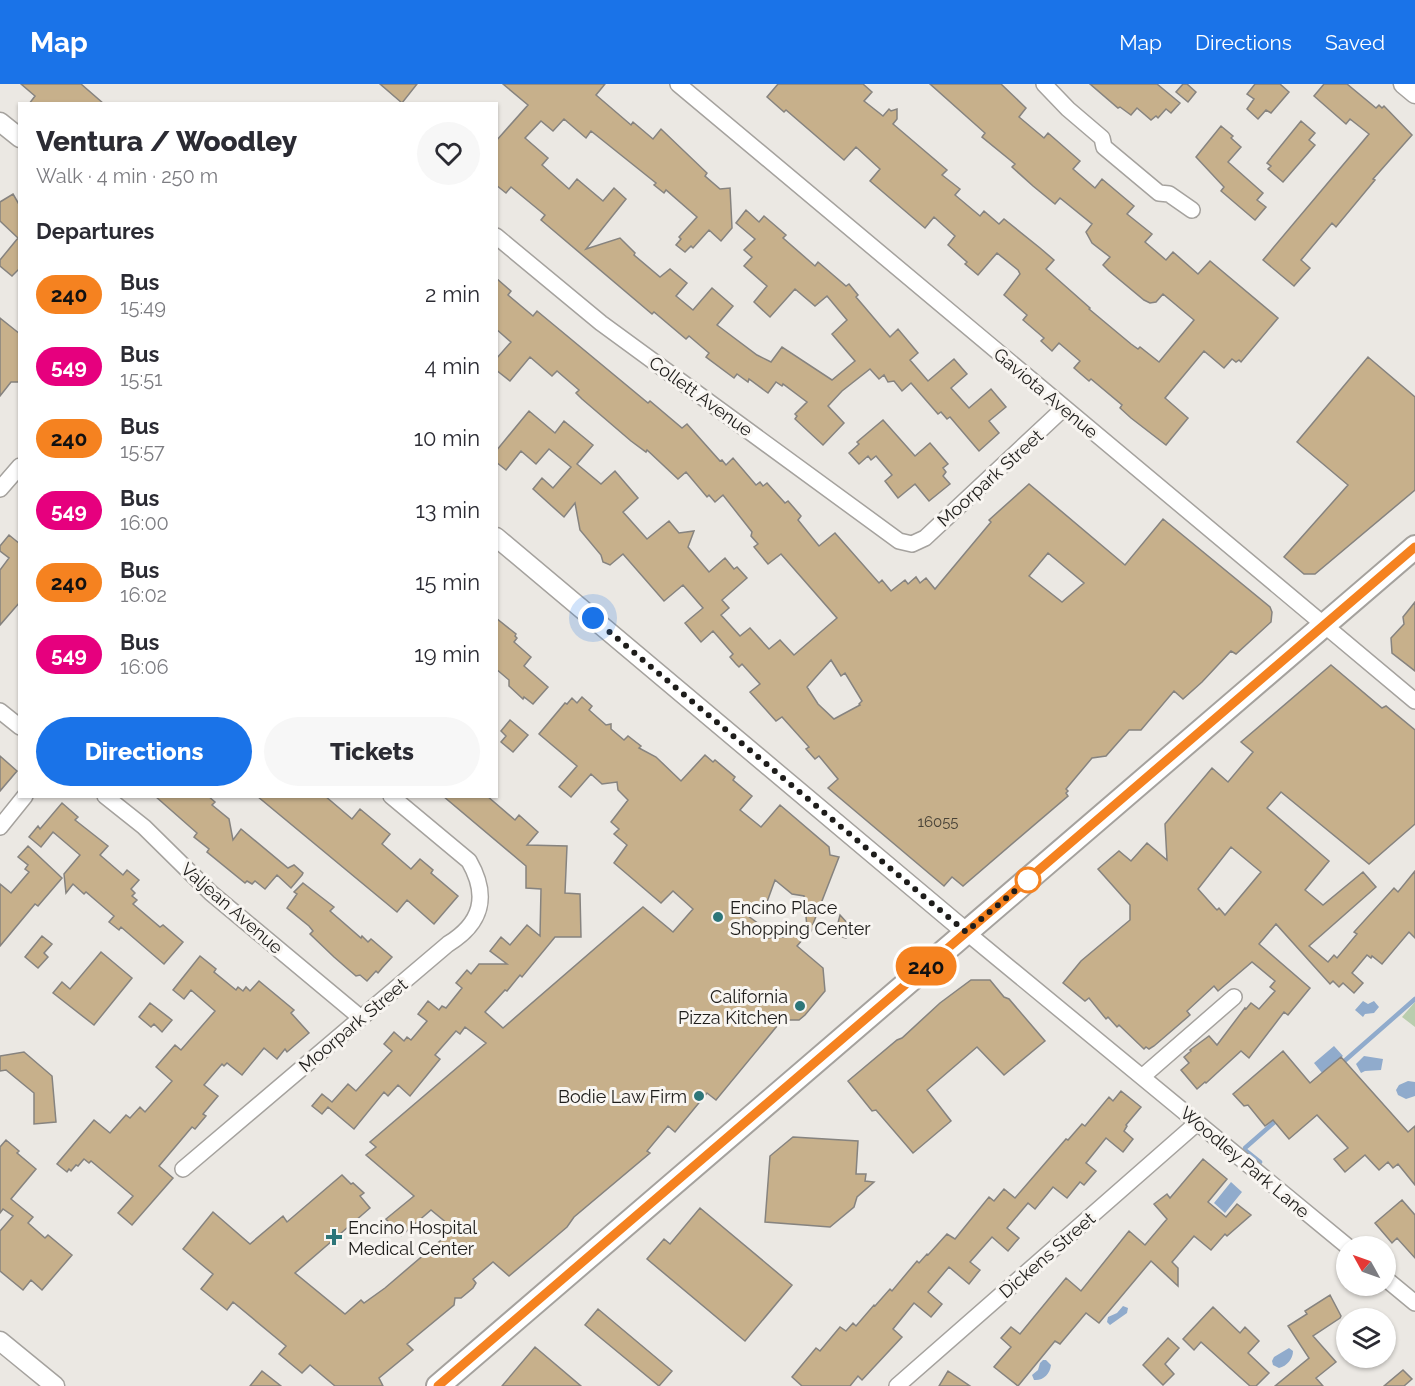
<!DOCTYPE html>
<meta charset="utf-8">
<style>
:root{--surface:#fff;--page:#f7f7f7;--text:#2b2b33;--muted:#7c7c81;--accent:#1a73e8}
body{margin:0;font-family:Raleway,sans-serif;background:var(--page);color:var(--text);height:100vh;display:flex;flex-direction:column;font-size:22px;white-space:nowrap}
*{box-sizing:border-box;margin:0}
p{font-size:20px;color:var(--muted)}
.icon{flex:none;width:33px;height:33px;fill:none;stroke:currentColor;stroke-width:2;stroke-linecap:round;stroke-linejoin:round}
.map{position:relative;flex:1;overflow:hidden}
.drawer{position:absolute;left:18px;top:18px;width:480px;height:696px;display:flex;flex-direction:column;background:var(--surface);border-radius:0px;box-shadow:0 2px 4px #0004}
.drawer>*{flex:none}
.badge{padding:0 12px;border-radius:20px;font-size:21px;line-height:39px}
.needle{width:39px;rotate:310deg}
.fabs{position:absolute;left:1336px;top:1152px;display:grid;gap:12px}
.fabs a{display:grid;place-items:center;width:60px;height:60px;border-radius:50%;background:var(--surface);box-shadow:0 2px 4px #0004;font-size:30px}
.you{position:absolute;width:30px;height:30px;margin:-15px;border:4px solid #fff;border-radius:50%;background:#1a73e8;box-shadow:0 0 0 9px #1a73e833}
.map>.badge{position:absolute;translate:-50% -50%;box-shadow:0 0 0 3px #fff}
h2{padding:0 18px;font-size:22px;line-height:54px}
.round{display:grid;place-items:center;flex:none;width:63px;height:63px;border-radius:32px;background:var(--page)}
.overview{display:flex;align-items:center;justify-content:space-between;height:102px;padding:0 18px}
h1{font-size:28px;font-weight:800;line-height:45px}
.primary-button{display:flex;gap:12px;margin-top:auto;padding:12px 18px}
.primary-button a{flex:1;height:69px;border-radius:36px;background:var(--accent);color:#fff;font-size:24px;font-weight:800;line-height:69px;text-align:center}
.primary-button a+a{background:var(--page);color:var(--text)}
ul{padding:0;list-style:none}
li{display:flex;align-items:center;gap:18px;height:72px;padding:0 18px}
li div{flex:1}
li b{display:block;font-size:22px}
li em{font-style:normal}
li .badge{min-width:66px;font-weight:700;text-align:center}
header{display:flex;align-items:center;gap:36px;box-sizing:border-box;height:84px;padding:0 30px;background:var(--accent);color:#fff}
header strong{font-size:28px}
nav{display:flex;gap:33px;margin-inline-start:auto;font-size:21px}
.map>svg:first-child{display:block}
.green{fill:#b9cdae}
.water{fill:#90abcc}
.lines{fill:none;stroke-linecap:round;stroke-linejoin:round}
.stream{stroke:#90abcc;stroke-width:4.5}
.building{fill:#c7b08b;stroke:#86837f;stroke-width:1.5;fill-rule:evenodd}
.minor-casing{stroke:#a5a29e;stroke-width:18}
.tertiary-casing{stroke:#a5a29e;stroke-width:21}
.primary-casing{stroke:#a5a29e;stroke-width:26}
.minor{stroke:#fff;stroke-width:15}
.tertiary{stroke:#fff;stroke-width:18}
.primary{stroke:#fff;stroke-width:22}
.line-casing{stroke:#fff;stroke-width:14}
.line{stroke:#f58220;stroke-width:9}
.walk{stroke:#1e1d1b;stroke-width:6;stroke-dasharray:0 10.8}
.stop-dot{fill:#fff;stroke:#f58220;stroke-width:3}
.poi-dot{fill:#2d7679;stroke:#f8f5f1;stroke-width:2}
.labels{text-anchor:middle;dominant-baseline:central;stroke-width:6;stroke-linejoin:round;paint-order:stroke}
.number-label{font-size:15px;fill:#484237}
.street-label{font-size:18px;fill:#1e1d1b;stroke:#f8f5f1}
.poi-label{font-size:18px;fill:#1e1d1b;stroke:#f8f5f1;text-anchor:start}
</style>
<header>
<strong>Map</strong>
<nav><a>Map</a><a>Directions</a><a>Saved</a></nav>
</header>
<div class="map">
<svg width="1415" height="1302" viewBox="0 0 1415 1302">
<rect width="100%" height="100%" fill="#ebe8e3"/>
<path class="green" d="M1415,918V943L1402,933Z"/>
<path class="water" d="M1363,917L1368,920L1374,917L1379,923L1374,929L1365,930L1363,933L1355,926Z
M1334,962L1343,972L1322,989L1314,979Z
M1364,972L1383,975L1381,986L1365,987L1361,989L1356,980Z
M1408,997L1415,998V1012L1406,1015L1398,1011L1396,1006L1399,1001Z
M1231,1098L1242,1108L1225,1129L1214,1119Z
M1123,1222L1128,1224L1127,1229L1110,1241L1107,1238L1108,1233L1117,1229Z
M1289,1264L1293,1267C1293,1275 1287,1282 1279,1284L1273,1281L1272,1277L1274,1273Z
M1043,1276H1046L1051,1281C1050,1290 1043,1297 1034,1296L1032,1291L1038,1286L1040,1279Z"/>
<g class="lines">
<path class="stream" d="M1341,980L1415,915
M1260,1078L1245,1066V1064L1278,1035"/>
</g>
<path class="building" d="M21,0H81L104,20H29L35,12Z
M380,0H417L402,19Z
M503,0H605L596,11L631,41L633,38L653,55L661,45L707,89L705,92L720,105L730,104L732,144L721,157L709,146L693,164L691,162L685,168L676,161L681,155L679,153L697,133L666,106L664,109L654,101L656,99L591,47L586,54L564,35L553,47L541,37L525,54L548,74L542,81L569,105L577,95L603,117L614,104L626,115L586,165L620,154L635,169L634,171L660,193L670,185L687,199L676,212L693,226L712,204L733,222L717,241L757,271L771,278L782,263L832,296L855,277L832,250L847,236L827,212L815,222L795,205L770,233L754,218L767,202L744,182L752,173L744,166L755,155L736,139L746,126L759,138L764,132L786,151L783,154L815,182L818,178L846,202L849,200L858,211L856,213L890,253L898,245L918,269L910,276L928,297L954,275L967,290L951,304L969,324L991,305L1006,323L989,337L999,349L979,367L950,333L947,335L941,328L938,330L911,299L902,307L894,297L888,298L884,291L879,295L870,285L842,307L828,322L844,339L823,361L795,335L797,332L795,330L807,318L783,300L782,302L776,298L768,309L749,295L748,298L737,290L734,294L706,273L709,269L689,252L686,255L654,228L652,230L541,136L545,131L511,103L506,109L496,101V57L528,21Z
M778,0H863L872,8L864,17L883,32L889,25L891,27L897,25V35L893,40L947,86L942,91L960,105L955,111L980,132L984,127L999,140L1004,135L1040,164L1054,176L1046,185L1090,224L1089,225L1131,260L1138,265L1140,263L1159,278L1194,236L1163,210L1156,218L1150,219L1144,216L1109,187L1103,181L1110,173L1092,159L1086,148L1092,140L1060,114L1055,120L1033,102L1012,83L1015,80L982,53L985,49L930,0H1001L1026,24L1019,33L1044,54L1048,49L1080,77L1073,85L1095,104L1102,95L1134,122L1127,130L1152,150L1145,158L1166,176L1173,168L1198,190L1210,177L1278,234L1241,278L1239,276L1236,278L1232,275L1224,284L1204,267L1165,314L1188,334L1166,361L1131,334L1120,324L1122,321L1091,295L1089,297L1074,284L1080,277L1059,259L1052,267L1041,257L1044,254L1023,236L1027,231L1004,211L1020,190L1018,186L997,169L978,191L965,180L967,178L948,161L955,152L934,133L925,144L870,97L880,85L856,63L844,76L786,26L784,28L767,13Z
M1090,0H1157L1180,19L1171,29L1166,25L1158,34L1156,32L1151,36L1137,24L1131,31L1120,23L1118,24Z
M1183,0H1187L1196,8L1188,18L1176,8Z
M1255,0H1280L1289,8L1271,29L1266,26L1258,35L1247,25L1254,15L1247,10Z
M1324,0H1347L1376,24L1379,21L1382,24L1384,22L1412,51L1373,95L1375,96L1336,143L1332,139L1301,176L1310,184L1294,202L1263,176L1369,50L1350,35L1346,40L1314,12Z
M1301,37L1315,49L1309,56L1315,61L1283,98L1268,85L1271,82L1267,79Z
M1221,42L1233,52L1231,54L1241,63L1228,78L1263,109L1257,116L1266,123L1255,136L1221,107L1224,103L1196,73Z
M13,110L20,122V184L12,192L0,182V176L18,154L0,137V118Z
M496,194L511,207L508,211L533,232L537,227L648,319L650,317L682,344L687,340L720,377L722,376L726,381L733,374L756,401L760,398L763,402L767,399L785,419L788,417L801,432L798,436L819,462L835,449L879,499L882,496L891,507L905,496L908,500L916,493L920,499L926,494L935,505L986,444L991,438L989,436L1029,400L1125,481L1163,435L1270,523L1272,528L1271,538L1236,570L1231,567L1202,598L1183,615L1174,607L1141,646H1129L1106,672L1092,674L1066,705L1068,707L1066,709L1068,712L963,802L952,793L944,802L828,704L838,695L819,672L815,675L806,665L809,663L782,633L776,637L750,608L760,600L742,580L739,583L736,580L730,573L733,570L713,547L701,558L685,539L703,524L683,501L664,517L623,470L610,481L603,478L601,471L580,446L575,419L564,433L533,405L542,394L553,404L571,383L549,365L536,380L521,367L506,386L496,378V367L529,327L555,349L564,337L593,361L577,380L601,400L615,387L638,414L623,428L647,455L669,437L679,449L694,447L688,463L709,488L725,474L734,485L737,483L747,494L722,516L729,524L721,531L740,552L750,544L769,565L780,556L794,571L837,534L781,470L768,480L754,463L758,460L751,452L752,448L723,411L715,418L709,411L707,413L686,388L678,395L647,366L646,368L631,357L582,315L576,309L579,306L557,287L552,292L530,273L510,297L496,286V275L511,258L496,245ZM1048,469L1084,499L1062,518L1029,492ZM831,576L841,592L845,589L862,617L859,620L860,621L834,635L818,620L807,603Z
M0,234L20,250V298H11L0,312Z
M1368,273L1415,313V406L1315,490H1304L1284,473L1348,401L1297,358Z
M883,336L915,372L930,359L948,380L943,384L946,388L943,392L950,400L929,417L915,400L898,414L885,397L892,391L876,372L871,376L868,372L859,380L849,369L859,360L857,358Z
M9,451L20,460V518L0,541V486L9,474L0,467V462Z
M1415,518V587L1392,569L1391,554L1404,540L1403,533Z
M496,534L516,550L515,552L517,554L514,558L531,573L524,582L548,603L533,620L524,613L523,615L509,602V596L496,585Z
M1331,581L1382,624L1386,622L1415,646V740L1369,780L1281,708L1267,724L1329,777L1305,806L1323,821L1363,788L1376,803L1309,862L1328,878L1334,871L1337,874L1357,850L1354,848L1394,804L1398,808L1415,787V854L1409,848L1382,880L1372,872L1371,874L1367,871L1352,889L1363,899L1354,909L1343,899L1339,903L1333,897L1330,900L1276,840L1259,860L1310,904L1288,931L1284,928L1249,974L1241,967L1206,999L1205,998L1197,1005L1181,986L1189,979L1184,973L1191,967L1190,966L1209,952L1217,961L1245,924L1246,925L1251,919L1259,925L1275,907L1270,903L1275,897L1252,878L1218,907L1214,902L1187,927L1190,931L1154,962L1149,965L1146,963L1144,965L1119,941L1117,943L1108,933L1106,935L1089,914L1085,917L1063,899L1081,877L1130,836V821L1098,785L1119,767L1131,777L1147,759L1167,776L1165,740L1212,684L1228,698L1253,668L1241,658ZM1231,763L1261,788L1225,831L1219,824L1217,826L1215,824L1198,805Z
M582,613L592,622L589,626L606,641L611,640V645L624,656L628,652L641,662L639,664L656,673L681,697L705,671L713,678L715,676L735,693L733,696L752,712L740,726L761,743L780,721L829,763L830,771L839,773L813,840L816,839L808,852V849L797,862L823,884L825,907L805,931L799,936H782L716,1016L707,1009L675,1048L668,1042L647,1067L650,1069L574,1133L567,1143L546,1161L509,1192L493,1178L473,1195L476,1199L473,1204L461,1214H455L454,1221L407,1260L413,1266L379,1294L383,1302H335L310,1281L302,1289L279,1270L286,1262L233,1218L227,1226L201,1205L213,1190L183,1165L213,1128L250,1160L283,1132L287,1138L342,1091L351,1100L353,1099L364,1109L360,1112L370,1124L295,1189L345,1230L361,1216L364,1219L385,1204L454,1145L431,1126L401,1152L386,1135L414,1112L366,1071L376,1063L370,1058L486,959L465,943L460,950L456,947L435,971L440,975L410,1012L398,1001L388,1012L384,1008L354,1045L328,1023L322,1030L312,1022L322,1010L332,1018L348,1000L356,1007L392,967L384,960L394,948L404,957L407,953L411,956L427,937L418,930L428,917L439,926L442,922L446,924L462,904L456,899L467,886L471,890L479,880H507L490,867L501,853L510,861L527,841L540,852L541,805L526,804V782L443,712H487L515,736L519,731L538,748L527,761L567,762L565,809L580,810L581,853H555L522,893L520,891L507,907L505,906L485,928L503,944L643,823L673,848L693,825L673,807L661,819L614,779L627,761L614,750L619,745L611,738L628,716L618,706L617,698L602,700L591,690L571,713L559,703L577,682L539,650L565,619L567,620L572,614L577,619ZM775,796L792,810L804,812L807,843L788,853L766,854L763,843L744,829L767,818Z
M510,636L528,651L513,668L501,658L506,652L501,647Z
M0,672L17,687L0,707Z
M155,712H208L215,718L212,721L229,735L233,756L241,745L288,784L294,781L303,789L302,791L291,804L277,791L265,805L255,797L252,800L247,797L245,799L207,768L209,765L194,753L197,749Z
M257,712H325L352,735L360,725L390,750L382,760L411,785L420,775L433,786L431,789L458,812L434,840L407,816L397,828Z
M62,719L78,733L75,736L108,762L100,771L123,791L127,786L139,796L131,805L135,809L132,812L137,816L133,820L160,843L163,841L183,858L164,880L121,843L119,846L109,838L114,832L86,808L84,810L73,800L66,809L64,790L80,771L53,748L41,763L29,753L38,742L40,745Z
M28,762L62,794L38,822L35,820L0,862V800L11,809L29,788L25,785L28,781L18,773Z
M303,799L334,823L330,827L361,854L362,852L368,858L371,855L392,873L382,884L378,889L376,887L367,897L360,891L356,892L334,873L310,850L313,847L309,842L287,824L297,810L294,808Z
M840,831L851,843L852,849L846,854L838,852L836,847Z
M42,852L52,860L44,869L48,873L38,884L25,873Z
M101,868L132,894L94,941L53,909L62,898L70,905Z
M200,872L216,885L214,888L236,906L238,903L243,907L246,903L250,907L259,897L294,926L291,929L309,949L287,968L285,965L277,975L264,964L242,991L227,979L224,982L222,980L204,1001L218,1012L203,1030L206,1032L195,1045L192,1043L159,1082L173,1094L132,1141L118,1129L133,1112L91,1077L89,1079L84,1075L78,1082L76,1081L71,1087L69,1085L67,1088L57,1080L94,1036L110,1049L126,1031L130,1034L140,1023L145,1028L172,997L156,983L175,961L181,966L215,927L191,906L184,915L173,906Z
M971,896H990L1004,913L1009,915L1045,957L1004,991L977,963L927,1006L951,1037L913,1069L876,1026L872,1027L848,997L897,956L902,954L940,919Z
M150,919L172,936L162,948L154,940L151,943L139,933Z
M1283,967L1310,999L1341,973L1408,1048L1415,1042V1101L1398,1080L1393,1084L1388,1078L1379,1086L1365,1071L1345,1088L1334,1075L1348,1064L1317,1031L1289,1055L1273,1036L1265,1042L1248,1021L1244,1022L1233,1010Z
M24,968L52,992L56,1038L34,1040V1009L6,986L0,987V972Z
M1121,1007L1141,1023L1126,1041L1127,1042L1124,1047L1133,1055L1123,1068L1106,1054L1086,1079L1096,1087L1084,1101L1080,1098L1067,1114L1053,1103L1035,1125L1028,1119L1007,1144L1019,1154L1008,1167L992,1153L970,1178L980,1186L969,1200L949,1183L928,1208L942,1220L931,1233L914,1219L893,1245L902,1253L862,1296L858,1292L850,1302H802L792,1293L816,1264L820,1267L840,1243L846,1247L853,1239L856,1242L874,1221L875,1222L890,1205L892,1207L917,1177L919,1179L927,1170L928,1171L947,1150L955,1155L989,1113L994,1117L1004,1105L1015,1114L1066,1055L1068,1056L1082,1040L1085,1042L1109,1013L1113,1017Z
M793,1053L858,1057L856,1090H866L865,1097L874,1098L857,1113L854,1123L830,1143L765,1138L770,1072Z
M6,1056L19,1067L17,1069L36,1085L11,1115L33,1133L28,1139L45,1154L48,1151L72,1171L42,1206L31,1196L23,1206L0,1187V1147L13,1132L3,1125L0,1129V1063Z
M1203,1075L1227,1095L1208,1118L1226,1133L1237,1120L1251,1131L1227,1152L1225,1150L1211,1166L1194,1152L1172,1178L1178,1184V1202L1151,1177L1099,1239L1086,1229L1060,1260L1055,1257L1018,1302L994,1283L1011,1263L1001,1254L1011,1243L1020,1250L1066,1194L1081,1207L1129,1147L1145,1161L1167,1135L1154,1120L1167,1110L1170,1114Z
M1402,1116L1415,1131V1174L1397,1154L1392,1159L1375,1139Z
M700,1124L792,1201L745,1257L647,1175L664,1155L670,1160Z
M1330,1211L1341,1232L1340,1234L1313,1252L1336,1278L1316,1294L1323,1302H1275L1309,1274L1288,1242L1307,1230L1305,1227Z
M1213,1223L1240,1249L1245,1243L1259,1257L1248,1269L1269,1289L1256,1302H1250L1201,1258L1194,1266L1183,1255Z
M598,1225L672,1287L659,1302L585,1241Z
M1168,1254L1179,1264L1165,1280L1174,1290L1163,1301L1143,1281Z
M535,1263L581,1302H502Z
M1403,1286L1412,1295L1404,1302H1384Z
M262,1287L281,1302H250Z
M948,1287L970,1302H939Z"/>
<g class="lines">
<g class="minor-casing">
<path id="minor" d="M678,0L1415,617
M1044,0L1068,25L1102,54L1104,63L1159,109L1169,110L1192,126
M496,152L601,239L899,457L912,460L925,454L1064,324
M0,405L20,382
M0,627L20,643
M105,712L144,743L211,809L361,934
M0,743L25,712
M966,848L1347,1162
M1142,993L1234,913
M183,1085L448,860C482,839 489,812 469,777L391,712
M1386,1195L1415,1219
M897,1302L1197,1039"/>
</g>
<g class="tertiary-casing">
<path id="tertiary" d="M1403,0L1415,10
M0,38L20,54
M496,453L966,848
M0,1257L55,1302"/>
</g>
<g class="primary-casing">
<path id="primary" d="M438,1302L1415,463"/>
</g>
<use href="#minor" class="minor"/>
<use href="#tertiary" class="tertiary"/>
<use href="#primary" class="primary"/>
</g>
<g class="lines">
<g class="line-casing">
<path id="line" d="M438,1302L1415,463"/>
</g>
<use href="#line" class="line"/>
<path class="walk" d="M593,534L966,848L1030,794L1028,796"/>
</g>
<circle class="stop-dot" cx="1028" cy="796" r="12"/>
<g class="poi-dot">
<circle cx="718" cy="833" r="6"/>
<circle cx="800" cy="922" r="6"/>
<circle cx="699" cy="1012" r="6"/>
<path d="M331 1144h6v6h6v6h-6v6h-6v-6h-6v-6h6z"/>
</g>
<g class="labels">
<g class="number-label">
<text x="938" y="738">16055</text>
</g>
<g class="street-label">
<text transform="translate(1046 309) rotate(40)">Gaviota Avenue</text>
<text transform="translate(701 312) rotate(36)">Collett Avenue</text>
<text transform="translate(990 394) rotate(-42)">Moorpark Street</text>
<text transform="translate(232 824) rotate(41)">Valjean Avenue</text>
<text transform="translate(353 941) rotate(-40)">Moorpark Street</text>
<text transform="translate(1245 1078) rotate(40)">Woodley Park Lane</text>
<text transform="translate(1047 1171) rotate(-41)">Dickens Street</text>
</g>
<g class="poi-label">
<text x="730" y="823">Encino Place<tspan x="730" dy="21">Shopping Center</tspan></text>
<text x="788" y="912" text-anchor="end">California<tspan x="788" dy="21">Pizza Kitchen</tspan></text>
<text x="687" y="1012" text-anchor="end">Bodie Law Firm</text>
<text x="348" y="1143">Encino Hospital<tspan x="348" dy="21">Medical Center</tspan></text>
</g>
</g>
</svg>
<div class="fabs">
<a><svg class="needle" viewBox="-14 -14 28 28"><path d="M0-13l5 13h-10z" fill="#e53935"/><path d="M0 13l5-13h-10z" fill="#7c7c81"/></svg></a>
<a><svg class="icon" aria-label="layers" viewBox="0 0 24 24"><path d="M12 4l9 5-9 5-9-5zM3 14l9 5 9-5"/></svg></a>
</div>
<div class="you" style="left:593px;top:534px"></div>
<b class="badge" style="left:926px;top:882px;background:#f58220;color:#111">240</b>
<section class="drawer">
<div class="overview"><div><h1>Ventura / Woodley</h1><p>Walk · 4 min · 250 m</p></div><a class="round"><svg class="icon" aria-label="heart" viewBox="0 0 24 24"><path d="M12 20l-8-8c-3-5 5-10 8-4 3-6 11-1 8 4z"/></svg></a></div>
<h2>Departures</h2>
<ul>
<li><span class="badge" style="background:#f58220;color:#111">240</span><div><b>Bus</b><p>15:49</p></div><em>2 min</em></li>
<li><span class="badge" style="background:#e6007e;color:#fff">549</span><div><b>Bus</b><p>15:51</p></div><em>4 min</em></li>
<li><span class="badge" style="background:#f58220;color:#111">240</span><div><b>Bus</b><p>15:57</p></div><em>10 min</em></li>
<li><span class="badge" style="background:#e6007e;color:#fff">549</span><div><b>Bus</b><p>16:00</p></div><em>13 min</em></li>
<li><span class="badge" style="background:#f58220;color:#111">240</span><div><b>Bus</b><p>16:02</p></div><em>15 min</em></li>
<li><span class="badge" style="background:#e6007e;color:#fff">549</span><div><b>Bus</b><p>16:06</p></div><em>19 min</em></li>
</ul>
<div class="primary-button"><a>Directions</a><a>Tickets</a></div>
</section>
</div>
